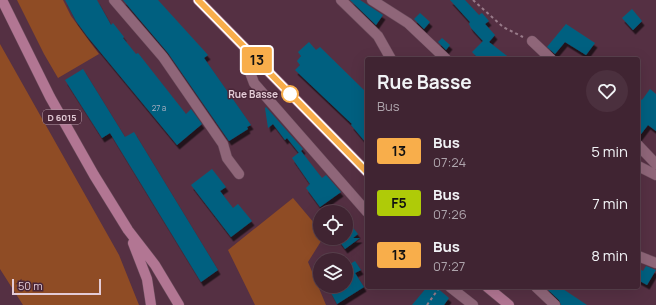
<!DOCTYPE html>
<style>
:root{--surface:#402432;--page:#4b303e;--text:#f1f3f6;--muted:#aea4ac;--line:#59414d}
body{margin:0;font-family:Manrope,sans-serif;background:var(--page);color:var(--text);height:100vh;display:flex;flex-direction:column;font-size:15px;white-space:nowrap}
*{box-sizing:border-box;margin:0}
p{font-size:13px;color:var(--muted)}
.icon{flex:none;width:22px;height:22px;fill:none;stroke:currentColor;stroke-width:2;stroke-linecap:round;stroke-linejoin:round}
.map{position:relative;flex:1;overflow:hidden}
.side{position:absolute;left:365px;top:57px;width:275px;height:232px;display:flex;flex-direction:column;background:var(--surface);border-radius:4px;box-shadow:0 4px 16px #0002,0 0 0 1px var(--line)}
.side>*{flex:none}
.badge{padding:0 8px;border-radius:3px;font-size:14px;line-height:26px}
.tools{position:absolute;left:313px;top:205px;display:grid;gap:8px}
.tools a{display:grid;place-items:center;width:40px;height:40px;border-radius:50%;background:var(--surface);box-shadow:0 4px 16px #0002,0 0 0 1px var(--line);font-size:20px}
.scale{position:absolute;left:12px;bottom:10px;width:89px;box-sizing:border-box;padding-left:4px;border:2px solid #e3cbd6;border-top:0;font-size:11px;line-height:14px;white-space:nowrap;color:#e3cbd6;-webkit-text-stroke:3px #4a2638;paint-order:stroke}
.map>.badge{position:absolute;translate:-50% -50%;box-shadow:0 0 0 2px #fff}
.round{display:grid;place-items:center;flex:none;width:42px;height:42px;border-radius:21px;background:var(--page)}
.head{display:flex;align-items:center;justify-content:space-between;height:68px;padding:0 12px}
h1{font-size:19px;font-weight:700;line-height:30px}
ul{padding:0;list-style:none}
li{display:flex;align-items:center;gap:12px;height:52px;padding:0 12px}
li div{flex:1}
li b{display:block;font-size:15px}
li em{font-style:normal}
li .badge{min-width:44px;font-weight:700;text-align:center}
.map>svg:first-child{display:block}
.green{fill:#8f4c25}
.building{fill:#006180;filter:url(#shadow)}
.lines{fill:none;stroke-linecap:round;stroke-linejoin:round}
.minor-casing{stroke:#6c4d5d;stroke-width:11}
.primary-casing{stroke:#6c4d5d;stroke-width:11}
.path{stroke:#997b8a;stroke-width:2;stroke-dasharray:3 3;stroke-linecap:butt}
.minor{stroke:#8f6679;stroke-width:10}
.primary{stroke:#b27693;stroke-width:10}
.line-casing{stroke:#fff;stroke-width:9}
.line{stroke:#f8ae4b;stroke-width:6}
.stop-dot{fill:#fff;stroke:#f8ae4b;stroke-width:2}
.labels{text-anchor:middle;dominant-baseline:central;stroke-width:3;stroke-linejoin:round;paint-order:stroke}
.number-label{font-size:8px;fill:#aab0c0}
.shield{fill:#4a2638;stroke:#b59aa7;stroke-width:1}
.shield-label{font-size:9px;font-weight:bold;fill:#e3cbd6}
.stop-label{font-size:10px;font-weight:bold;fill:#e3cbd6;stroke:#4a2638;text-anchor:end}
</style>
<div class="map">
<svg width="656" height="305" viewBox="0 0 656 305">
<defs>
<filter id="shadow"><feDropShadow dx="2.5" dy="4.5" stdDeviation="0" flood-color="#0009"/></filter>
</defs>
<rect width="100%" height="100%" fill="#553043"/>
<path class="green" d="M17,0H63L71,16L99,54L58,78L44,54Z
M0,44L119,255L139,305H23L0,269Z
M293,198L320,230V238H323L308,262L326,305H255L228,250Z"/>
<path class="building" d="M65,0H97L111,25L113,23L124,37L123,38L136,54L138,53L186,114L191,109L202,124L177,145L87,36L76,21Z
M123,0H158L208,55L204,58L251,125L247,127L248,129L229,141L168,53Z
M350,0H360L383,15L376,25Z
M450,0H465L479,15L482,13L489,21L485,24L495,35L489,42L511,59H479L472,52L483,41L471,28L469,24L470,22Z
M632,9L642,21L633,30L622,18Z
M420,13L430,22L424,29L414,19Z
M566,24L595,43L586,55L565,42L555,54L547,47Z
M442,38L450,45L446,50L438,42Z
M309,42L316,50L320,47L367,93V144L351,125L352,124L295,70L300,65L297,61L301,56L298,52Z
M83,69L125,137L134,132L218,270L201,282L110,133L102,138L65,80Z
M650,89L656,94V131L648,125L638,138V97L642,100Z
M266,107L303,149L299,153L287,138L285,140L273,124L268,128L265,108Z
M301,151L322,178L326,175L341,192L320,207L306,188L310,184L292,158Z
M212,169L226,187L220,191L233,208L238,204L252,221L231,237L191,185Z
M346,219L358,234L353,238H360L345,249L337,238H346Z
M346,258L350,264L355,261L361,270L355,273L364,287L337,304L330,291L337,286H346Z
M646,266L656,270L647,285L638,280V268L643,271Z
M427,287H436L449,298L444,305H412Z
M545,287H560L587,305H561L559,300Z"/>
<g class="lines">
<g class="minor-casing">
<path id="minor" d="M114,0L163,57L223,144L227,158L239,174
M341,0L378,36L391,59
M372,0L408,23L446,59
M532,41L551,59
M251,53L248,67L254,83L367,212
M638,145L656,164
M638,166L656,175
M638,256L656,263
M450,287L473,305
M536,287L555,305"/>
</g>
<g class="primary-casing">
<path id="primary" d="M2,0L50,97L94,175L128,230L155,265L179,305
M198,0L367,172
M133,243L147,279L151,305
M487,287L509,305"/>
</g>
<path class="path" d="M473,0L503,27L523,37
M427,305L439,288"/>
<use href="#minor" class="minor"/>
<use href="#primary" class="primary"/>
</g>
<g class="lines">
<g class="line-casing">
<path id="line" d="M198,0L367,172"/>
</g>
<use href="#line" class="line"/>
</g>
<circle class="stop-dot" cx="290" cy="94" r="8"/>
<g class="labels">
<g class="number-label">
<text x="159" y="107">27 a</text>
</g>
<rect class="shield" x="43" y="110" width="38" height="14" rx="3"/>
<g class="shield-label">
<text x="62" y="117">D 6015</text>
</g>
<g class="stop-label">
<text x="278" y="94">Rue Basse</text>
</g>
</g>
</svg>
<div class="tools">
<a><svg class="icon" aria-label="locate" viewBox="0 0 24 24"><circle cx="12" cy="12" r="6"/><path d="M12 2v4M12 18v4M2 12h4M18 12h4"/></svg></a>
<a><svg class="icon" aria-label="layers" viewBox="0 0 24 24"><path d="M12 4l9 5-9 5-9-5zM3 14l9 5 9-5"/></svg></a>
</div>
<div class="scale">50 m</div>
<b class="badge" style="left:257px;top:60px;background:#f8ae4b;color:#111">13</b>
<section class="side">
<div class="head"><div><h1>Rue Basse</h1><p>Bus</p></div><a class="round"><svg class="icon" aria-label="heart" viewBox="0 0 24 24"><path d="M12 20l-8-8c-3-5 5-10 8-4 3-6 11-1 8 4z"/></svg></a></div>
<ul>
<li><span class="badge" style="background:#f8ae4b;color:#111">13</span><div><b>Bus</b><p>07:24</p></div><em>5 min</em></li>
<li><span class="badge" style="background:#afcb08;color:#111">F5</span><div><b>Bus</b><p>07:26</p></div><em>7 min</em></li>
<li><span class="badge" style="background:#f8ae4b;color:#111">13</span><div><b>Bus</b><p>07:27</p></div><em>8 min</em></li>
</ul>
</section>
</div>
